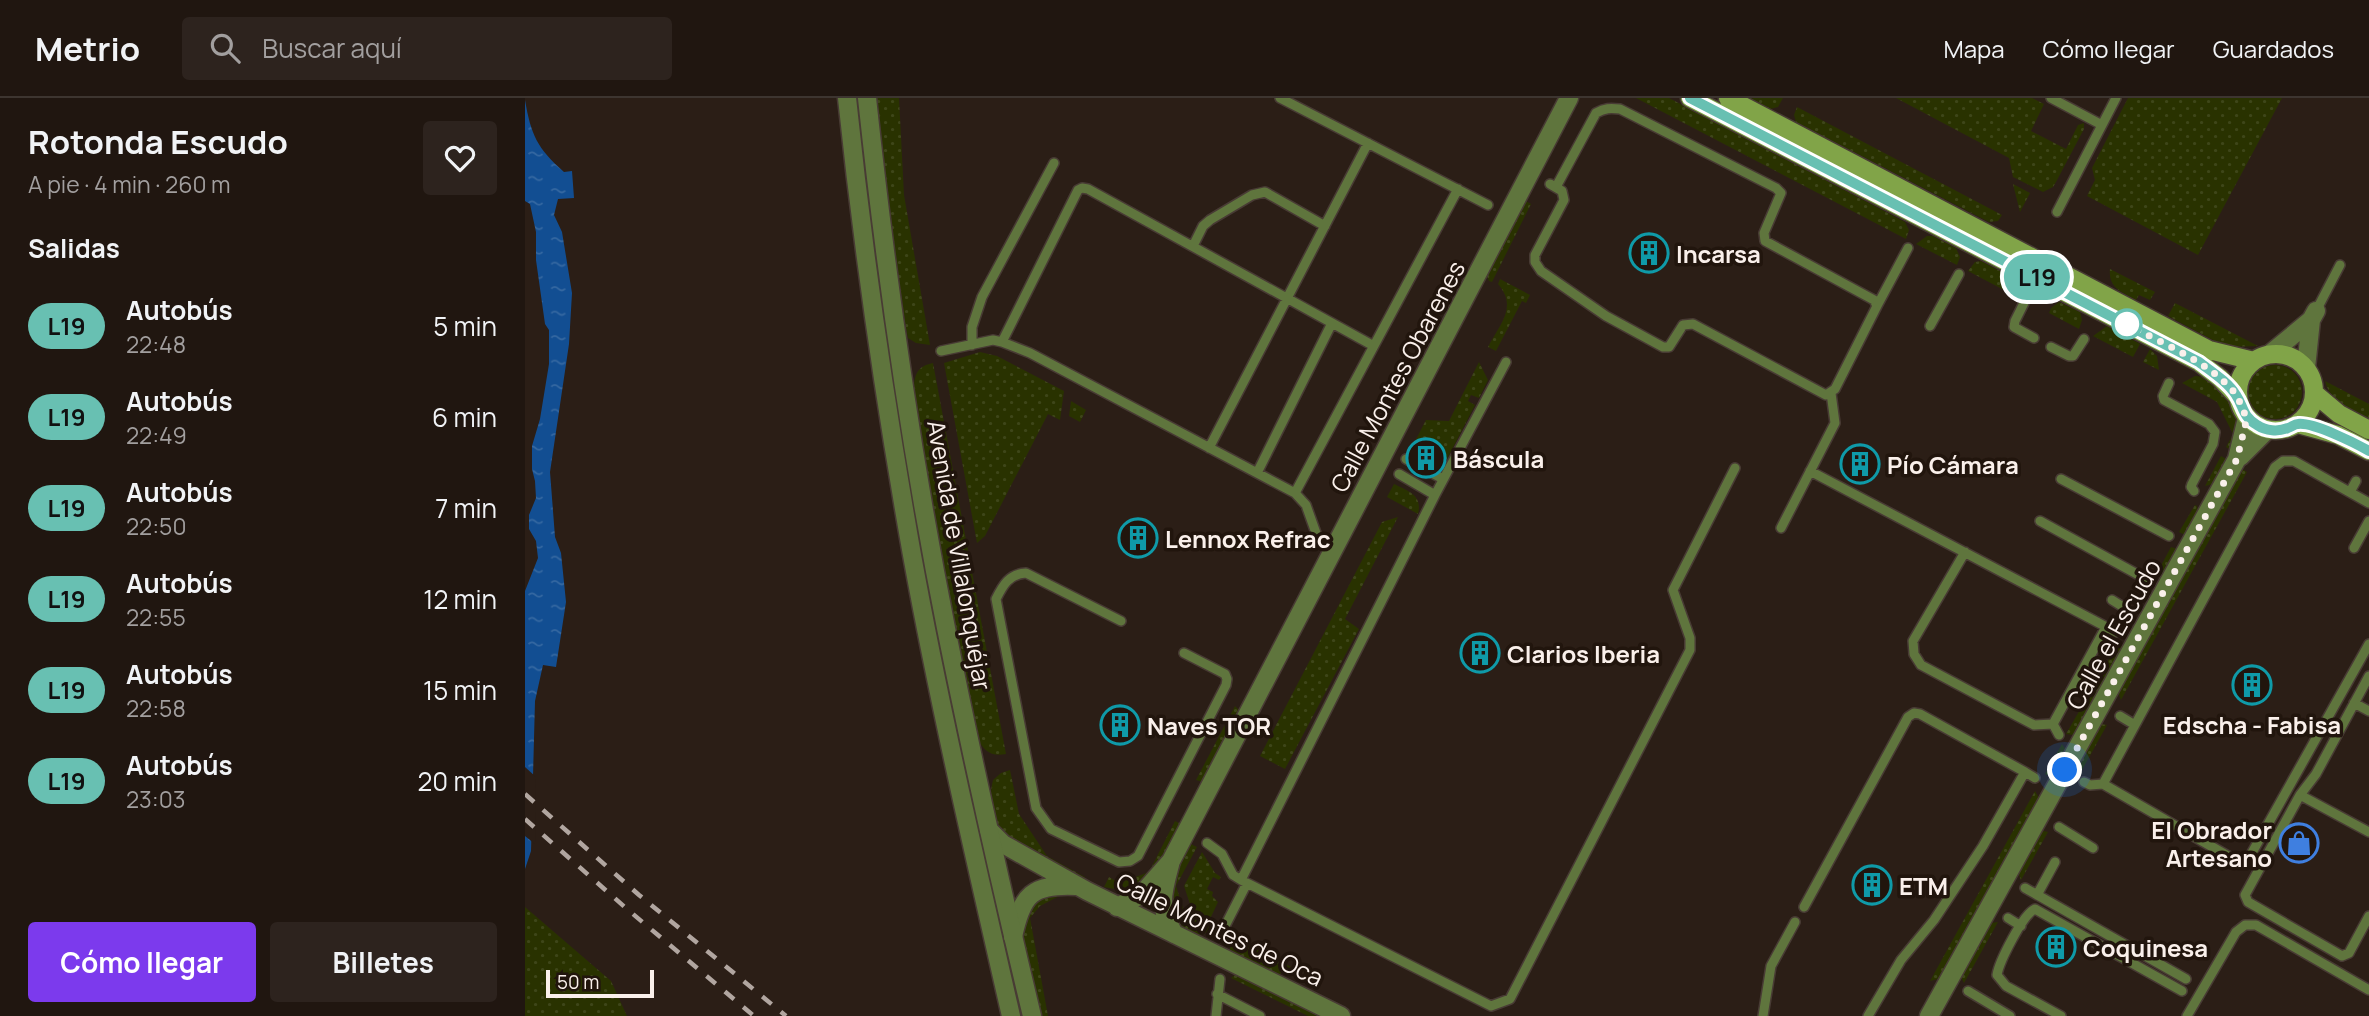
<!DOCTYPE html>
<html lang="es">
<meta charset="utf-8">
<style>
:root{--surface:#201610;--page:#2d231e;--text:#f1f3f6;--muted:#a29f9f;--line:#3d3530;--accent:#7c3aed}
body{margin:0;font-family:Manrope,sans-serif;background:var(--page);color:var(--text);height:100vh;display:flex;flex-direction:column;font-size:26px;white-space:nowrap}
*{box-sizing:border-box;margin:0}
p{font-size:23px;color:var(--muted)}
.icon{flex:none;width:38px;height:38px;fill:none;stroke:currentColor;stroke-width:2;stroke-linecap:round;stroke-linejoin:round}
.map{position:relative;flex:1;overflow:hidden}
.panel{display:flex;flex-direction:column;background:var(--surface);width:525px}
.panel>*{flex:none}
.badge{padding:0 14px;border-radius:23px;font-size:24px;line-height:46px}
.scale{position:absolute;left:21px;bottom:18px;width:108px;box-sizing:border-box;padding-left:7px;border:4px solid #faf0eb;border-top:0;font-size:19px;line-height:24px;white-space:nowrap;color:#faf0eb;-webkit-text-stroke:5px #21150d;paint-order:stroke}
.you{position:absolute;width:35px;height:35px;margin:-18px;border:5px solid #fff;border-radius:50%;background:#1a73e8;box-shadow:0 0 0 10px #1a73e833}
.map>.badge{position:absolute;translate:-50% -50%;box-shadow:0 0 0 4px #fff}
h2{padding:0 28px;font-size:26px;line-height:63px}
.round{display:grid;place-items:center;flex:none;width:74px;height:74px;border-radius:7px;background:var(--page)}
.head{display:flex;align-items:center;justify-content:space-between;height:119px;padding:0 28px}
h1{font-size:33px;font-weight:700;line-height:52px}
.primary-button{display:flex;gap:14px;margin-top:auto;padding:14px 28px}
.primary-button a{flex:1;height:80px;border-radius:7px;background:var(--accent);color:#fff;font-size:28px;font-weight:700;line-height:80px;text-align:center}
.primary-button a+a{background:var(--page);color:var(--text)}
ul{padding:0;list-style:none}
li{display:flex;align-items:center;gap:21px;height:91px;padding:0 28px}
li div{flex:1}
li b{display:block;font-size:26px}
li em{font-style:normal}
li .badge{min-width:77px;font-weight:700;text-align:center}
header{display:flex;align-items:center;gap:42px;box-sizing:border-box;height:98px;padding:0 35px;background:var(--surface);border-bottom:2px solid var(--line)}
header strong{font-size:33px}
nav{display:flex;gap:38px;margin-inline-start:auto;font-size:24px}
.search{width:490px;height:63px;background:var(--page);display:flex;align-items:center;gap:18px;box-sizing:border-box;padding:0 24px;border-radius:7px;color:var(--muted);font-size:26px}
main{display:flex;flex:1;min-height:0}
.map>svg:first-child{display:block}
.grass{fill:url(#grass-dots)}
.water{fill:url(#water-ripples)}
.pier{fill:#2b1e16}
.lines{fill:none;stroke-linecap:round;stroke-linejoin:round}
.service-casing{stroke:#483b34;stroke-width:12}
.minor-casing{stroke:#483b34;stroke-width:21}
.tertiary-casing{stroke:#483b34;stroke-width:21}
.secondary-casing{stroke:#483b34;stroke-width:21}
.service{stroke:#5f753d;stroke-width:9}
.minor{stroke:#5f753d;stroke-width:18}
.tertiary{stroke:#5f753d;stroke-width:18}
.secondary{stroke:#81a448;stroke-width:18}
.rail{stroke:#b1a6a0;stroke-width:4.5;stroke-dasharray:12 12;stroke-linecap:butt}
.line-casing{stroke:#fff;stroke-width:16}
.line{stroke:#68c0b2;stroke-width:10}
.walk{stroke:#faf0eb;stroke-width:7;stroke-dasharray:0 12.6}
.stop-dot{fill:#fff;stroke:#68c0b2;stroke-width:3.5}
.labels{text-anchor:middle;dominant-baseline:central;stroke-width:7;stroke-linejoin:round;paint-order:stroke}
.poi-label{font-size:24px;font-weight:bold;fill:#faf0eb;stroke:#21150d;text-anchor:start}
.street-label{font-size:24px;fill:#faf0eb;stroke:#21150d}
</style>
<header>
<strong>Metrio</strong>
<div class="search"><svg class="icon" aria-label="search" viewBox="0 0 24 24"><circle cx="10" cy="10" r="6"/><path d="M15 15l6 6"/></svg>Buscar aquí</div>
<nav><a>Mapa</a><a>Cómo llegar</a><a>Guardados</a></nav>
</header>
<main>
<section class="panel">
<div class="head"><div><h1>Rotonda Escudo</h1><p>A pie · 4 min · 260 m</p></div><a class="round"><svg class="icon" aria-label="heart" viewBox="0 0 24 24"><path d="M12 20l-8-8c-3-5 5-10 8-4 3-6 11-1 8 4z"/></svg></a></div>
<h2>Salidas</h2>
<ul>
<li><span class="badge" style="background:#68c0b2;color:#111">L19</span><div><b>Autobús</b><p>22:48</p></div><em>5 min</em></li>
<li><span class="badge" style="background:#68c0b2;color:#111">L19</span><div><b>Autobús</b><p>22:49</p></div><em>6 min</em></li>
<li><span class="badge" style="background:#68c0b2;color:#111">L19</span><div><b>Autobús</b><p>22:50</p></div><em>7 min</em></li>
<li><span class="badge" style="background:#68c0b2;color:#111">L19</span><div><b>Autobús</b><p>22:55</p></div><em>12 min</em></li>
<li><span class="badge" style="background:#68c0b2;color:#111">L19</span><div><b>Autobús</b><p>22:58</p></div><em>15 min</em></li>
<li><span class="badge" style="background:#68c0b2;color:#111">L19</span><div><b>Autobús</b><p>23:03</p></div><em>20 min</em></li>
</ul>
<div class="primary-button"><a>Cómo llegar</a><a>Billetes</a></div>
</section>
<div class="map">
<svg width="1844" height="918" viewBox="0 0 1844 918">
<defs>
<pattern id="grass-dots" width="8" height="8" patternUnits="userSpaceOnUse" patternTransform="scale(1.75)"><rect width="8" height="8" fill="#293200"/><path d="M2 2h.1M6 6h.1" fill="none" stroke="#3e4619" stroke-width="1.8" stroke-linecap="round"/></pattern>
<pattern id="water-ripples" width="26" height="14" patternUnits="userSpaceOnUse" patternTransform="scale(1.75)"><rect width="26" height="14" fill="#124e92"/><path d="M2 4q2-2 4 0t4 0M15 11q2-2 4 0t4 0" fill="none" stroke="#3568a1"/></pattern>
</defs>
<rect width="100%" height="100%" fill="#2b1e16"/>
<path class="grass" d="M331,0H333L345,100L405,488L442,674L498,918H496C477,837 457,756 440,675C393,452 355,227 331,0Z
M351,0H374L379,97L405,247L391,245L383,240L381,230L360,87Z
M1111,0H1144L1380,124L1384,132L1381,141Z
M1224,0H1258L1253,9L1245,11Z
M1371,0H1507L1519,6L1506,33L1541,51L1553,27L1559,25V31L1531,84L1528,89L1518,94L1488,79L1484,60Z
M1603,0H1757L1673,157L1562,98L1570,82L1567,70Z
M1272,9L1477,117L1473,123L1464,124L1271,24L1269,17Z
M1488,86L1505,95L1495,114Z
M1001,103L1006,106L967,184L964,183L962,178Z
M1402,138H1408L1431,150L1435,159L1432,167L1391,146Z
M1456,163L1498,185L1499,192L1494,200L1443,173L1450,164Z
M1585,171L1630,194L1625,202L1614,197L1611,202C1597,194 1583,190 1585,171Z
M975,181L1005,197L1001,205L997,203L971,253L963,249C975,226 993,209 973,186Z
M1534,204L1555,214L1557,222L1554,231L1524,215L1526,210Z
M1650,205L1733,248L1701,249L1643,218Z
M1582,228L1615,246L1608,259L1568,238Z
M1625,251L1632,258L1634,272L1618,264Z
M455,254L472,258L539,293L535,322L523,316L460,438L452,445L419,265Z
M954,264L963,282L954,300L946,297L943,303L950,307L922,361L918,365L887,349L901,322L924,323Z
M408,265L481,656C466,659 459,653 452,640L404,388L389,292C389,277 392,268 408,265Z
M1723 294a27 27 0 1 1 54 0a27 27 0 1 1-54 0Z
M1670,278C1688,278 1718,300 1715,320C1714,330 1709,342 1706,352L1701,349L1708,336L1692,304L1657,285Z
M1800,283L1844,306V321C1827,312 1805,304 1800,283Z
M546,303L561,312L555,324L544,318Z
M1696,358L1701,361L1688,386L1680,388Z
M1717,371L1722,374L1596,602L1593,594Z
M869,386C883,393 898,397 893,416L862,399Z
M1670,407L1672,408L1673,414L1660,437L1654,434Z
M873,419L820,521L834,531L760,671L735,658L857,424Z
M1646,449L1652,451L1638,477H1631Z
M1594,544L1598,550L1549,637L1541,636Z
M710,608L715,613L678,684L671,682Z
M1576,626L1582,627L1557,672L1554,665Z
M1537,646L1541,652L1528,674L1522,677L1520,676Z
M485,672L494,716L522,758L560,779V782L483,739C467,724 463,702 468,682L476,675Z
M1510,693L1514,700L1413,881L1405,883Z
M650,723L656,726C638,760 625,800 579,789L584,779L594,785L624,774Z
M1519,733L1523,734L1496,782L1493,774L1515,735Z
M666,746L672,749L651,788L660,816L686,830L679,836C669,837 661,833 655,825C633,801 653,770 666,746Z
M677,754L690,775L696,779L694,782L688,779L682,791L688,794L687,798L693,804L685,821L667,812L659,788Z
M542,794L515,808L505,820L523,918H516L497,836L500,813L515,797Z
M0,809L86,883L102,918H0Z
M1473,824L1439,885L1435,878L1466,825Z
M705,838L766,869L753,877L705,853Z
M711,876L793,915V918H783L706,880Z"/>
<path class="water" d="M0,2C6,37 12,50 39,74L47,73L49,100L33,101L29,117L37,134L47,195L44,246L25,374L30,439L36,455L41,504L31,569L18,567L10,603L6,753L0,771V493L13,460L11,443L4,431V417L11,400L10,383L7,371V348L15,321L24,266V232L20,226L11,162V134L5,106L0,103Z"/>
<path class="pier" d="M0,669L11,679L10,746L0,738Z"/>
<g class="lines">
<g class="service-casing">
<path id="service" d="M755,0L963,107
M1526,0L1577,27
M1025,86L1037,93L1039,102L1010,157V164L1016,173L1081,218L1138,249H1144L1158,227L1168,226L1301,297L1310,291L1352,208L1349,202L1240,143L1239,135L1256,95L1251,90L1095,11C1085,10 1080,10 1071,15L1031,89
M1532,114L1591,0
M668,148L678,128L685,122L727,97L740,94L800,128
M1499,205L1490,223L1489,229L1509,240
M1352,208L1383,150
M1791,213L1815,167
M1405,228L1434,176
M477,244L553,92L557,90L563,91L847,247
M447,247V229L457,199L529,65
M1526,249L1544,258H1548L1559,241
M416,253L468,242L477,244L505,255L770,395L781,407L791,435
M1644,285L1638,298L1639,302L1684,326L1690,334L1688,346L1667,386L1666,389L1669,393
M684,350L843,45
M881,361L918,381
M1285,373L1591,534
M732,375L807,225
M1536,381L1644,438
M1825,394L1831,383
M770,395L933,91
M910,397L981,264
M1515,423L1621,481
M1256,430L1310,325L1306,295
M1829,450L1844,423
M1440,454L1388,543L1389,556L1396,567L1509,627L1528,626L1581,529
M1587,502L1603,512
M596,523L501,475C484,476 478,487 471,501L511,710L526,731L594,764L605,763L613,758L701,587L702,581L700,576L659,555
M1844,578L1791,676L1775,697L1720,797L1723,804L1817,858L1824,855L1844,818
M1829,605L1844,613
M1595,618L1610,627
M1528,626L1534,637
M1500,674L1510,680
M1559,684L1565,687L1578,686L1710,762L1718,763L1724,760L1844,546
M1578,686L1750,369L1758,363H1769L1844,405
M1775,697L1844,734
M1534,729L1568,750
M682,745L697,756L708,777L716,782L910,397L874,376
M716,782L966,908L985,901L1165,552V540L1148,492L1210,370
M1500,790L1661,881
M1512,797L1530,764
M1279,809L1383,619L1389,615L1395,616L1500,674L1458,748L1409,822L1376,862L1343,918
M1483,820L1496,828
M700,828L722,785
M1443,893L1485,918
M692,896L735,918
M691,918L695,881
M1238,918L1246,868L1270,824
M1536,918L1481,888L1472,877C1474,864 1498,816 1510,811L1657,893
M1662,918L1711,834L1720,827H1731L1844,892"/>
</g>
<g class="minor-casing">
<path id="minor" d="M1745,256L1786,222
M1781,270L1786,222L1791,213
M1715,359L1742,332
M464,732L478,746L562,793L816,918
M645,767C637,797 633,808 649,836
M592,809L616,797L646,763L1044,0
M488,839C497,796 507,786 551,788
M1404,918L1712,361L1722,320"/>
</g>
<g class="tertiary-casing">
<path id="tertiary" d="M322,0C338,153 360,305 387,457C415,611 451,765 486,918
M342,0C361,177 386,355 421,530C447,660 476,789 507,918"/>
</g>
<g class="secondary-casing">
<path id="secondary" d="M1165,0L1674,264L1695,280L1712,298
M1203,0L1684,252L1729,263
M1713 294a38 38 0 1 1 76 0a38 38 0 1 1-76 0Z
M1789,295L1814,316L1844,332
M1773,326L1813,337L1844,353"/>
</g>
<use href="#service" class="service"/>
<use href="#minor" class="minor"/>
<use href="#tertiary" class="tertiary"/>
<use href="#secondary" class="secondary"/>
<path class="rail" d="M0,696L114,797L261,918
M0,721L102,811L229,918"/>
</g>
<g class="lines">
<g class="line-casing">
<path id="line" d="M1165,0L1674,264C1687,274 1703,284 1711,297C1719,309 1717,318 1732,327C1741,333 1753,334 1763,330C1767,329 1769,326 1773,326C1788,324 1830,345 1844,353"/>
</g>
<use href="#line" class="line"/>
<path class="walk" d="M1540,672L1712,361L1722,320C1717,312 1715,302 1710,295C1682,262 1639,247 1602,226"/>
</g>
<defs>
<g id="building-ring" transform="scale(2.0125)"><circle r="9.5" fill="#21150d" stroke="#0f9aa8" stroke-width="1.5"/><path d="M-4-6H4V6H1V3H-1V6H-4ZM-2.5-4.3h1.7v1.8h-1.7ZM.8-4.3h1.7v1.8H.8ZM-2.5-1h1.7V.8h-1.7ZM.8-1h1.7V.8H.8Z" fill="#0f9aa8"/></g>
<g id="shop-ring" transform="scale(2.0125)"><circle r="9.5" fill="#21150d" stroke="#3f7fe0" stroke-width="1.5"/><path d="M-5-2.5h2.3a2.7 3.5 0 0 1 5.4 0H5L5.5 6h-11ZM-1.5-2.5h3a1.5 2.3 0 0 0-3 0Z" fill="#3f7fe0"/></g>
</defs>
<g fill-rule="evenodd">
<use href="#building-ring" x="1124" y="155"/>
<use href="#building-ring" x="901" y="360"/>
<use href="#building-ring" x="1335" y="366"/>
<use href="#building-ring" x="613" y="440"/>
<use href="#building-ring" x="955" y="555"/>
<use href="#building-ring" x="1727" y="587"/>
<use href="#building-ring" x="595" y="627"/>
<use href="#shop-ring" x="1774" y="745"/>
<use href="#building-ring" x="1347" y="787"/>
<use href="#building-ring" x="1531" y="849"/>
</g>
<circle class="stop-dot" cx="1602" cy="226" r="14"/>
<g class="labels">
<g class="poi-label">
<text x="1151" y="155">Incarsa</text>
<text x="928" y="360">Báscula</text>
<text x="1362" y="366">Pío Cámara</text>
<text x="640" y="440">Lennox Refrac</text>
<text x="982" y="555">Clarios Iberia</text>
<text x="1727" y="626" text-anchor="middle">Edscha - Fabisa</text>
<text x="622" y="627">Naves TOR</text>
<text x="1747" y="731" text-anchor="end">El Obrador<tspan x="1747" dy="28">Artesano</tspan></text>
<text x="1374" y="787">ETM</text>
<text x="1558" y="849">Coquinesa</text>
</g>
<g class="street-label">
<text transform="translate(872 278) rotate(-62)">Calle Montes Obarenes</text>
<text transform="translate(435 457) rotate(80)">Avenida de Villalonquéjar</text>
<text transform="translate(1588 536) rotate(-61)">Calle el Escudo</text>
<text transform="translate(695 831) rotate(26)">Calle Montes de Oca</text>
</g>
</g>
</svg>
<div class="scale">50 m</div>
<div class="you" style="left:1540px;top:672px"></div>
<b class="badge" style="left:1512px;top:179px;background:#68c0b2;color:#111">L19</b>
</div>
</main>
